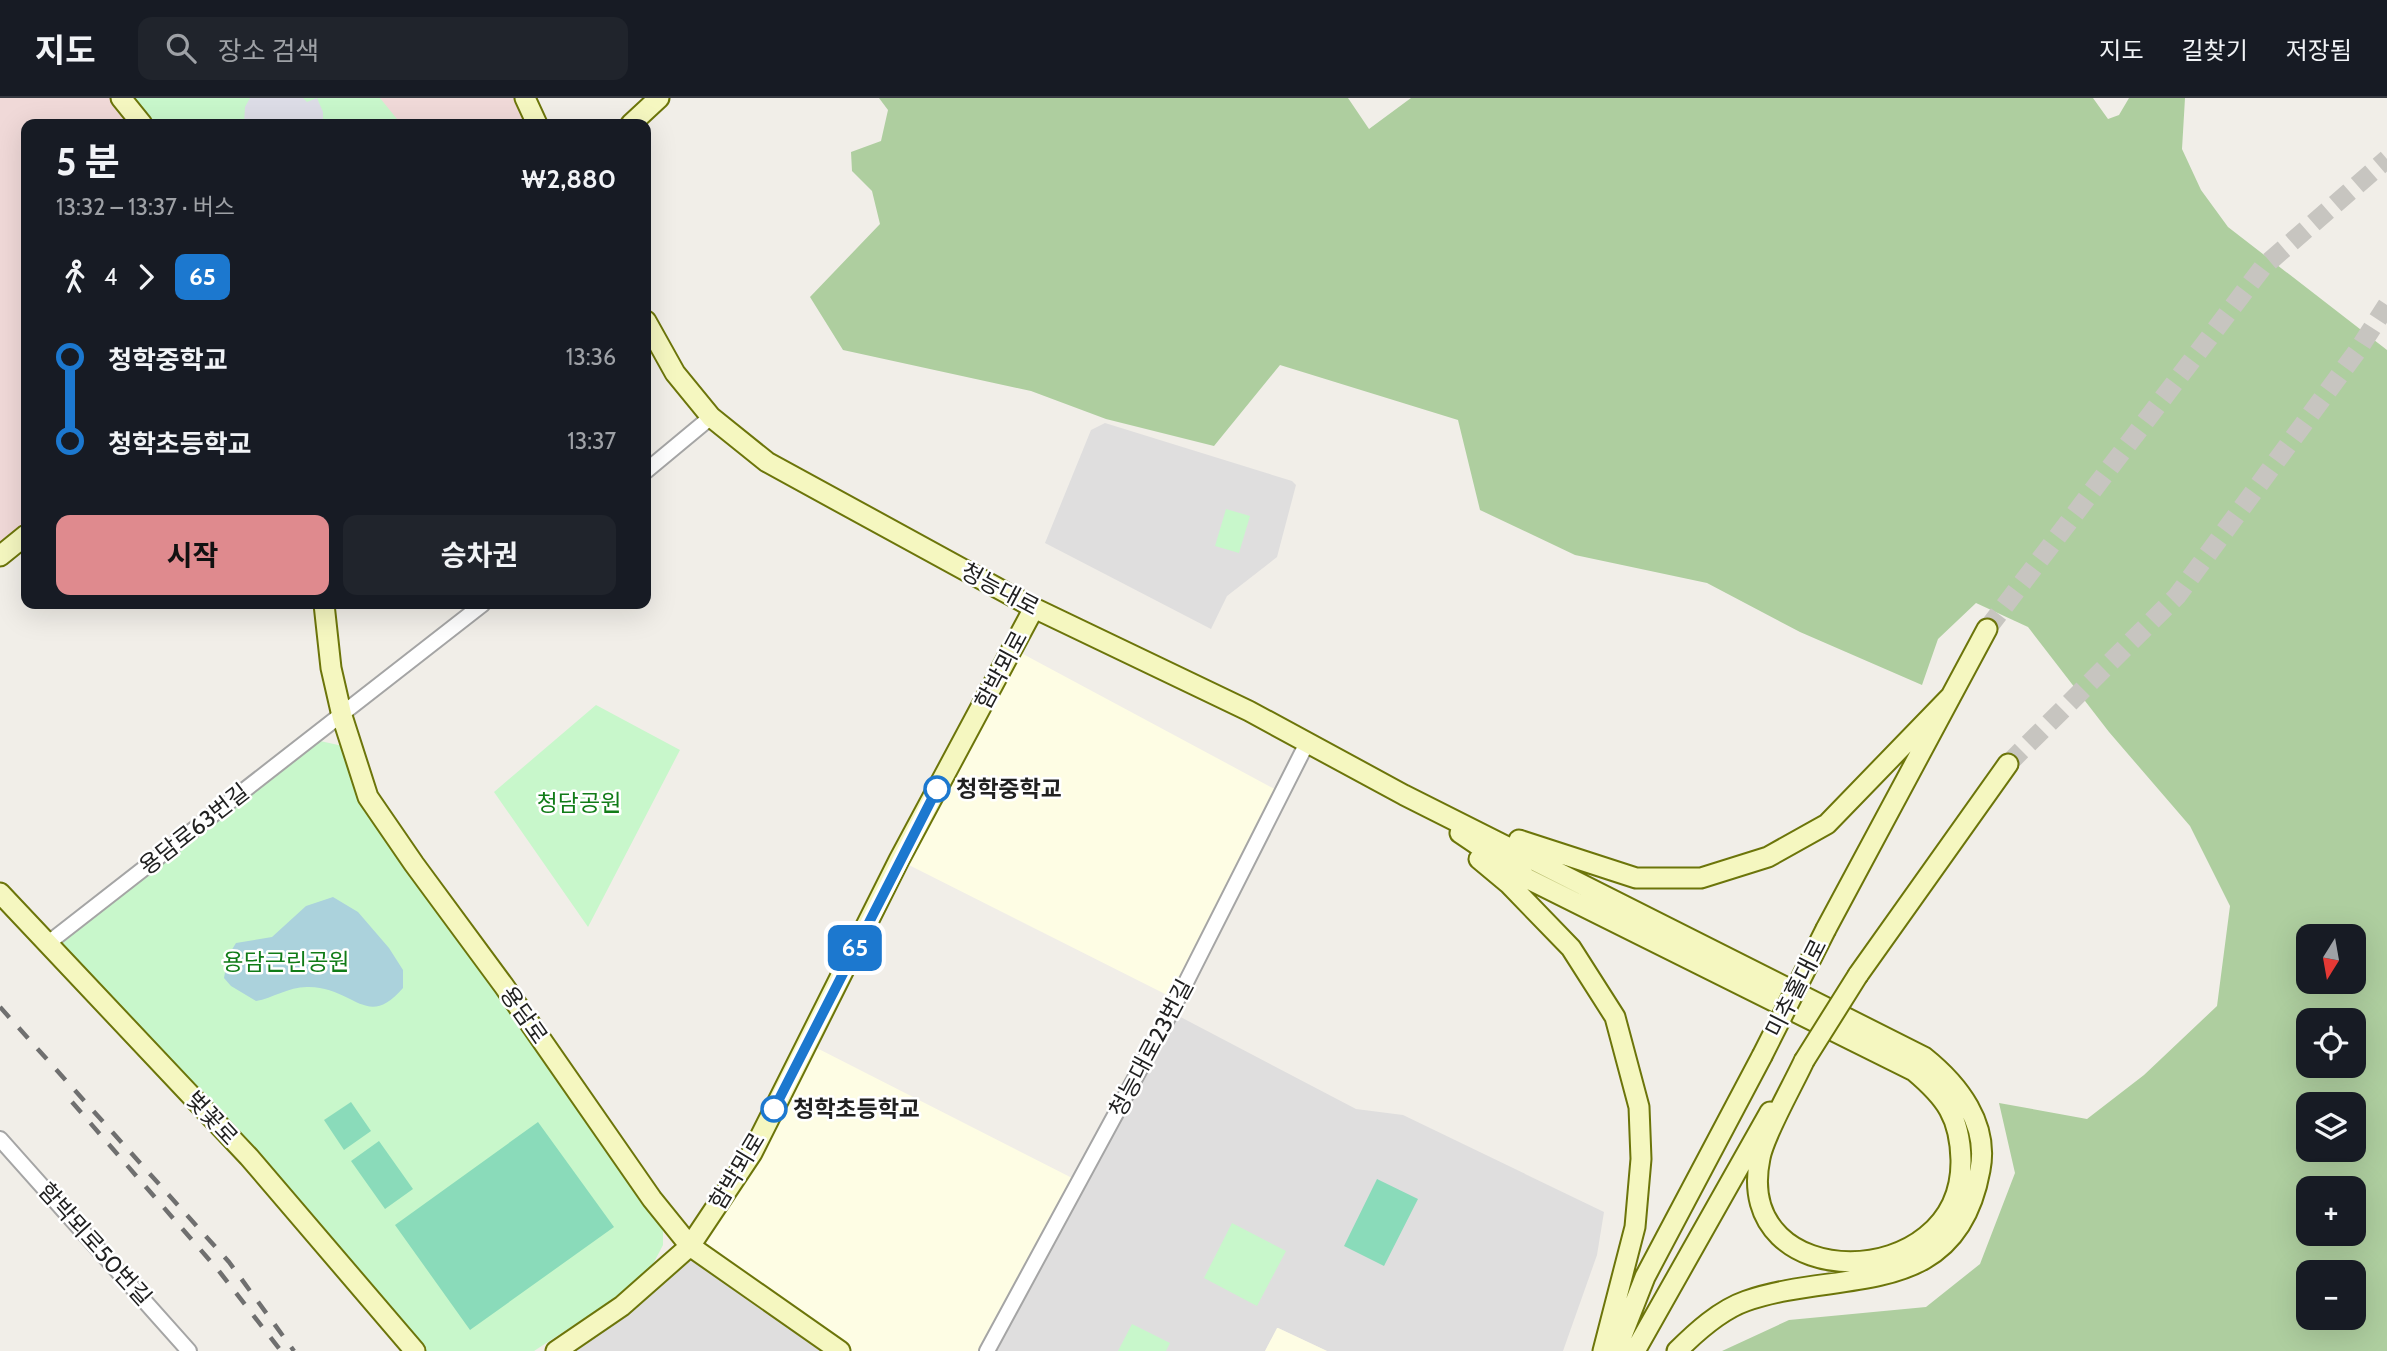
<!DOCTYPE html>
<html lang="ko">
<meta charset="utf-8">
<style>
:root{--surface:#171b24;--page:#20242c;--text:#f1f3f6;--muted:#9ea1a6;--line:#363941;--accent:#df8a8e}
body{margin:0;font-family:Cabin,"Noto Sans KR",sans-serif;background:var(--page);color:var(--text);height:100vh;display:flex;flex-direction:column;font-size:26px;white-space:nowrap}
*{box-sizing:border-box;margin:0}
p{font-size:23px;color:var(--muted)}
.icon{flex:none;width:38px;height:38px;fill:none;stroke:currentColor;stroke-width:2;stroke-linecap:round;stroke-linejoin:round}
.map{position:relative;flex:1;overflow:hidden}
.panel{position:absolute;left:21px;top:21px;width:630px;height:490px;display:flex;flex-direction:column;background:var(--surface);border-radius:14px;box-shadow:0 7px 28px #0002}
.panel>*{flex:none}
.badge{padding:0 14px;border-radius:10px;font-size:24px;line-height:46px}
.needle{width:46px;rotate:191deg}
.fabs{position:absolute;left:2296px;top:826px;display:grid;gap:14px}
.fabs a{display:grid;place-items:center;width:70px;height:70px;border-radius:14px;background:var(--surface);box-shadow:0 7px 28px #0002;font-size:35px}
.map>.badge{position:absolute;translate:-50% -50%;box-shadow:0 0 0 4px #fff}
.legs{display:flex;align-items:center;gap:10px;height:77px;padding:0 35px;font-size:23px}
.legs p{margin-inline-start:auto}
.head{display:flex;align-items:center;justify-content:space-between;height:119px;padding:0 35px}
h1{font-size:38px;font-weight:700;line-height:52px}
.button{display:flex;gap:14px;margin-top:auto;padding:14px 35px}
.button a{flex:1;height:80px;border-radius:14px;background:var(--accent);color:#111;font-size:28px;font-weight:700;line-height:80px;text-align:center}
.button a+a{background:var(--page);color:var(--text)}
ul{padding:0 35px;list-style:none}
li{display:flex;align-items:center;gap:24px;height:84px;font-size:26px}
li i{display:grid;place-items:center;width:10px;height:100%;margin:0 9px;background:currentColor}
li i::after{content:'';width:18px;height:18px;margin:-9px;border:5px solid;border-radius:50%;background:var(--surface)}
li p{margin-inline-start:auto}
li:first-child i{background:linear-gradient(#0000 50%,currentColor 0)}
li:last-child i{background:linear-gradient(currentColor 50%,#0000 0)}
header{display:flex;align-items:center;gap:42px;box-sizing:border-box;height:98px;padding:0 35px;background:var(--surface);border-bottom:2px solid var(--line)}
header strong{font-size:33px}
nav{display:flex;gap:38px;margin-inline-start:auto;font-size:24px}
.search{width:490px;height:63px;background:var(--page);display:flex;align-items:center;gap:18px;box-sizing:border-box;padding:0 24px;border-radius:14px;color:var(--muted);font-size:26px}
.map>svg:first-child{display:block}
.residential{fill:#dfdede}
.commercial{fill:#f0d9d8}
.education{fill:#fefde4}
.forest{fill:#aece9f;fill-rule:evenodd}
.park{fill:#c8f7cb}
.pitch{fill:#8adbba}
.plaza{fill:#dcdce6}
.water{fill:#abd2dc}
.lines{fill:none;stroke-linecap:round;stroke-linejoin:round}
.secondary-tunnel{stroke:#c7c5c0;stroke-width:19;stroke-dasharray:19 10;stroke-linecap:butt}
.street-casing{stroke:#a5a5a5;stroke-width:18}
.secondary-casing{stroke:#6c750a;stroke-width:23}
.street{stroke:#fff;stroke-width:14}
.secondary{stroke:#f5f7c0;stroke-width:19}
.rail{stroke:#6f6f6f;stroke-width:4.5;stroke-dasharray:14 14;stroke-linecap:butt}
.secondary-bridge-casing{stroke:#6c750a;stroke-width:23;stroke-linecap:butt}
.secondary-bridge{stroke:#f5f7c0;stroke-width:19}
.line-1-casing{stroke:#fff;stroke-width:16}
.line-1{stroke:#1c78cf;stroke-width:10}
.stop-1-dot{fill:#fff;stroke:#1c78cf;stroke-width:3.5}
.labels{text-anchor:middle;dominant-baseline:central;stroke-width:5;stroke-linejoin:round;paint-order:stroke}
.street-label{font-size:23px;fill:#212121;stroke:#fff}
.stop-label{font-size:23px;font-weight:bold;fill:#212121;stroke:#fff;text-anchor:start}
.park-label{font-size:23px;fill:#117c18;stroke:#fff}
</style>
<header>
<strong>지도</strong>
<div class="search"><svg class="icon" aria-label="search" viewBox="0 0 24 24"><circle cx="10" cy="10" r="6"/><path d="M15 15l6 6"/></svg>장소 검색</div>
<nav><a>지도</a><a>길찾기</a><a>저장됨</a></nav>
</header>
<div class="map">
<svg width="2387" height="1253" viewBox="0 0 2387 1253">
<rect width="100%" height="100%" fill="#f1eee8"/>
<path class="residential" d="M1105,325L1292,383L1296,387L1277,459L1227,498L1211,531L1045,445L1091,332Z
M1171,914L1356,1011L1403,1017L1604,1114L1597,1157L1563,1253H1327L1278,1230L1265,1253H986Z
M690,1148L840,1253H556Z"/>
<path class="commercial" d="M0,0H527L538,26H26V440L0,460Z"/>
<path class="education" d="M1012,550L1282,695L1177,902L899,762Z
M807,945L1080,1084L987,1253H840L690,1148Z
M1277,1230H1278L1327,1253H1265Z"/>
<path class="forest" d="M879,0H1348L1369,31L1411,0H2093L2108,21L2119,17L2129,0H2185L2182,51L2201,92L2228,129L2387,252V1253H1722L1789,1222L1926,1209L1980,1166L2015,1075L1999,1005L2087,1021L2144,977L2217,908L2230,808L2190,728L2109,634L2028,529L1976,505L1938,541L1922,587L1800,534L1707,485L1575,457L1480,412L1458,322L1280,267L1214,348L1106,321L1031,293L843,252L810,199L880,126L872,93L852,73L851,54L881,43L888,12ZM2308,838H2354V884H2308ZM2308,922H2354V968H2308ZM2308,1006H2354V1052H2308ZM2308,1090H2354V1136H2308ZM2308,1174H2354V1220H2308Z"/>
<path class="park" d="M123,0H380L401,26H145Z
M1226,411L1250,418L1239,455L1215,448Z
M596,607L680,652L588,829L494,694Z
M311,641L352,650L366,692L652,1101L663,1131V1147L651,1170L614,1201L534,1253H414L47,846Z
M1232,1125L1286,1153L1257,1208L1204,1180Z
M1132,1226L1170,1245L1166,1253H1118Z"/>
<path class="pitch" d="M351,1004L371,1033L344,1052L324,1022Z
M538,1024L614,1129L470,1232L395,1127Z
M379,1043L413,1091L385,1111L351,1063Z
M1377,1081L1418,1101L1384,1168L1344,1148Z"/>
<path class="plaza" d="M250,0H303L307,4L317,0L323,14V26H244L245,9Z"/>
<path class="water" d="M333,799L358,814L389,850L403,872V890C367,932 355,890 309,889C290,888 273,900 256,903L231,888L224,880L228,858L236,845L272,839L306,808Z"/>
<g class="lines">
<path class="secondary-tunnel" d="M1987,531L2263,169L2387,61
M2008,666L2177,498L2358,252L2387,207"/>
<g class="street-casing">
<path id="street" d="M646,373L711,319
M47,846L483,506
M0,1041L189,1253
M987,1253L1171,914L1308,643"/>
</g>
<g class="secondary-casing">
<path id="secondary" d="M121,0L142,26
M525,0L537,26
M631,26L659,0
M646,223L675,275L711,319L767,364L1034,510L1249,613L1404,697L1924,959C1959,987 1989,1026 1980,1072C1956,1205 1841,1170 1746,1203C1720,1212 1696,1234 1677,1253
M0,458L26,437
M324,506L331,570L342,618L368,699L414,766L504,888L652,1101L690,1148L840,1253
M1460,735L1528,781L1914,973C1946,1000 1960,1019 1961,1062C1963,1197 1731,1199 1760,1060C1764,1037 1793,987 1804,963
M1519,742L1636,780H1701L1768,759L1827,726L1951,598
M1479,761L1509,786L1571,850L1615,919L1639,1009L1641,1061L1635,1129L1603,1253
M0,795L249,1059L415,1253
M1826,831L1987,531
M1858,877L2008,666
M556,1253L622,1208L690,1148L752,1055L899,762L1034,510
M1616,1253L1645,1179L1762,958
M1635,1253L1770,1014"/>
</g>
<use href="#street" class="street"/>
<use href="#secondary" class="secondary"/>
<path class="rail" d="M0,909L229,1164L294,1253
M72,1004L219,1173L281,1253"/>
<g class="secondary-bridge-casing">
<path id="secondary-bridge" d="M1762,958L1826,831
M1804,963L1858,877"/>
</g>
<use href="#secondary-bridge" class="secondary-bridge"/>
</g>
<g class="lines">
<g class="line-1-casing">
<path id="line-1" d="M774,1011L937,691"/>
</g>
<use href="#line-1" class="line-1"/>
</g>
<g class="stop-1-dot">
<circle cx="937" cy="691" r="12"/>
<circle cx="774" cy="1011" r="12"/>
</g>
<g class="labels">
<g class="street-label">
<text transform="translate(1000 491) rotate(28)">청능대로</text>
<text transform="translate(1001 572) rotate(-62)">함박뫼로</text>
<text transform="translate(194 731) rotate(-38)">용담로63번길</text>
<text transform="translate(1796 890) rotate(-63)">미추홀대로</text>
<text transform="translate(524 917) rotate(55)">용담로</text>
<text transform="translate(1151 950) rotate(-62)">청능대로23번길</text>
<text transform="translate(212 1020) rotate(47)">벚꽃로</text>
<text transform="translate(737 1073) rotate(-59)">함박뫼로</text>
<text transform="translate(95 1146) rotate(48)">함박뫼로50번길</text>
</g>
<g class="stop-label">
<text x="956" y="691">청학중학교</text>
<text x="793" y="1011">청학초등학교</text>
</g>
<g class="park-label">
<text x="579" y="705">청담공원</text>
<text x="286" y="864">용담근린공원</text>
</g>
</g>
</svg>
<div class="fabs">
<a><svg class="needle" viewBox="-14 -14 28 28"><path d="M0-13l5 13h-10z" fill="#e53935"/><path d="M0 13l5-13h-10z" fill="#9ea1a6"/></svg></a>
<a><svg class="icon" aria-label="locate" viewBox="0 0 24 24"><circle cx="12" cy="12" r="6"/><path d="M12 2v4M12 18v4M2 12h4M18 12h4"/></svg></a>
<a><svg class="icon" aria-label="layers" viewBox="0 0 24 24"><path d="M12 4l9 5-9 5-9-5zM3 14l9 5 9-5"/></svg></a>
<a>+</a>
<a>−</a>
</div>
<b class="badge" style="left:855px;top:850px;background:#1c78cf;color:#fff">65</b>
<section class="panel">
<div class="head"><div><h1>5 분</h1><p>13:32 – 13:37 · 버스</p></div><b>₩2,880</b></div>
<div class="legs"><svg class="icon" aria-label="walk" viewBox="0 0 24 24"><circle cx="13" cy="4" r="2"/><path d="M13 8l-2 6 4 7M11 14l-3 7M7 12l3-4h3l4 4"/></svg>4<svg class="icon" aria-label="forward" viewBox="0 0 24 24"><path d="M9 5l7 7-7 7"/></svg><b class="badge" style="background:#1c78cf;color:#fff">65</b></div>
<ul>
<li><i style="color:#1c78cf"></i><b>청학중학교</b><p>13:36</p></li>
<li><i style="color:#1c78cf"></i><b>청학초등학교</b><p>13:37</p></li>
</ul>
<div class="button"><a>시작</a><a>승차권</a></div>
</section>
</div>
